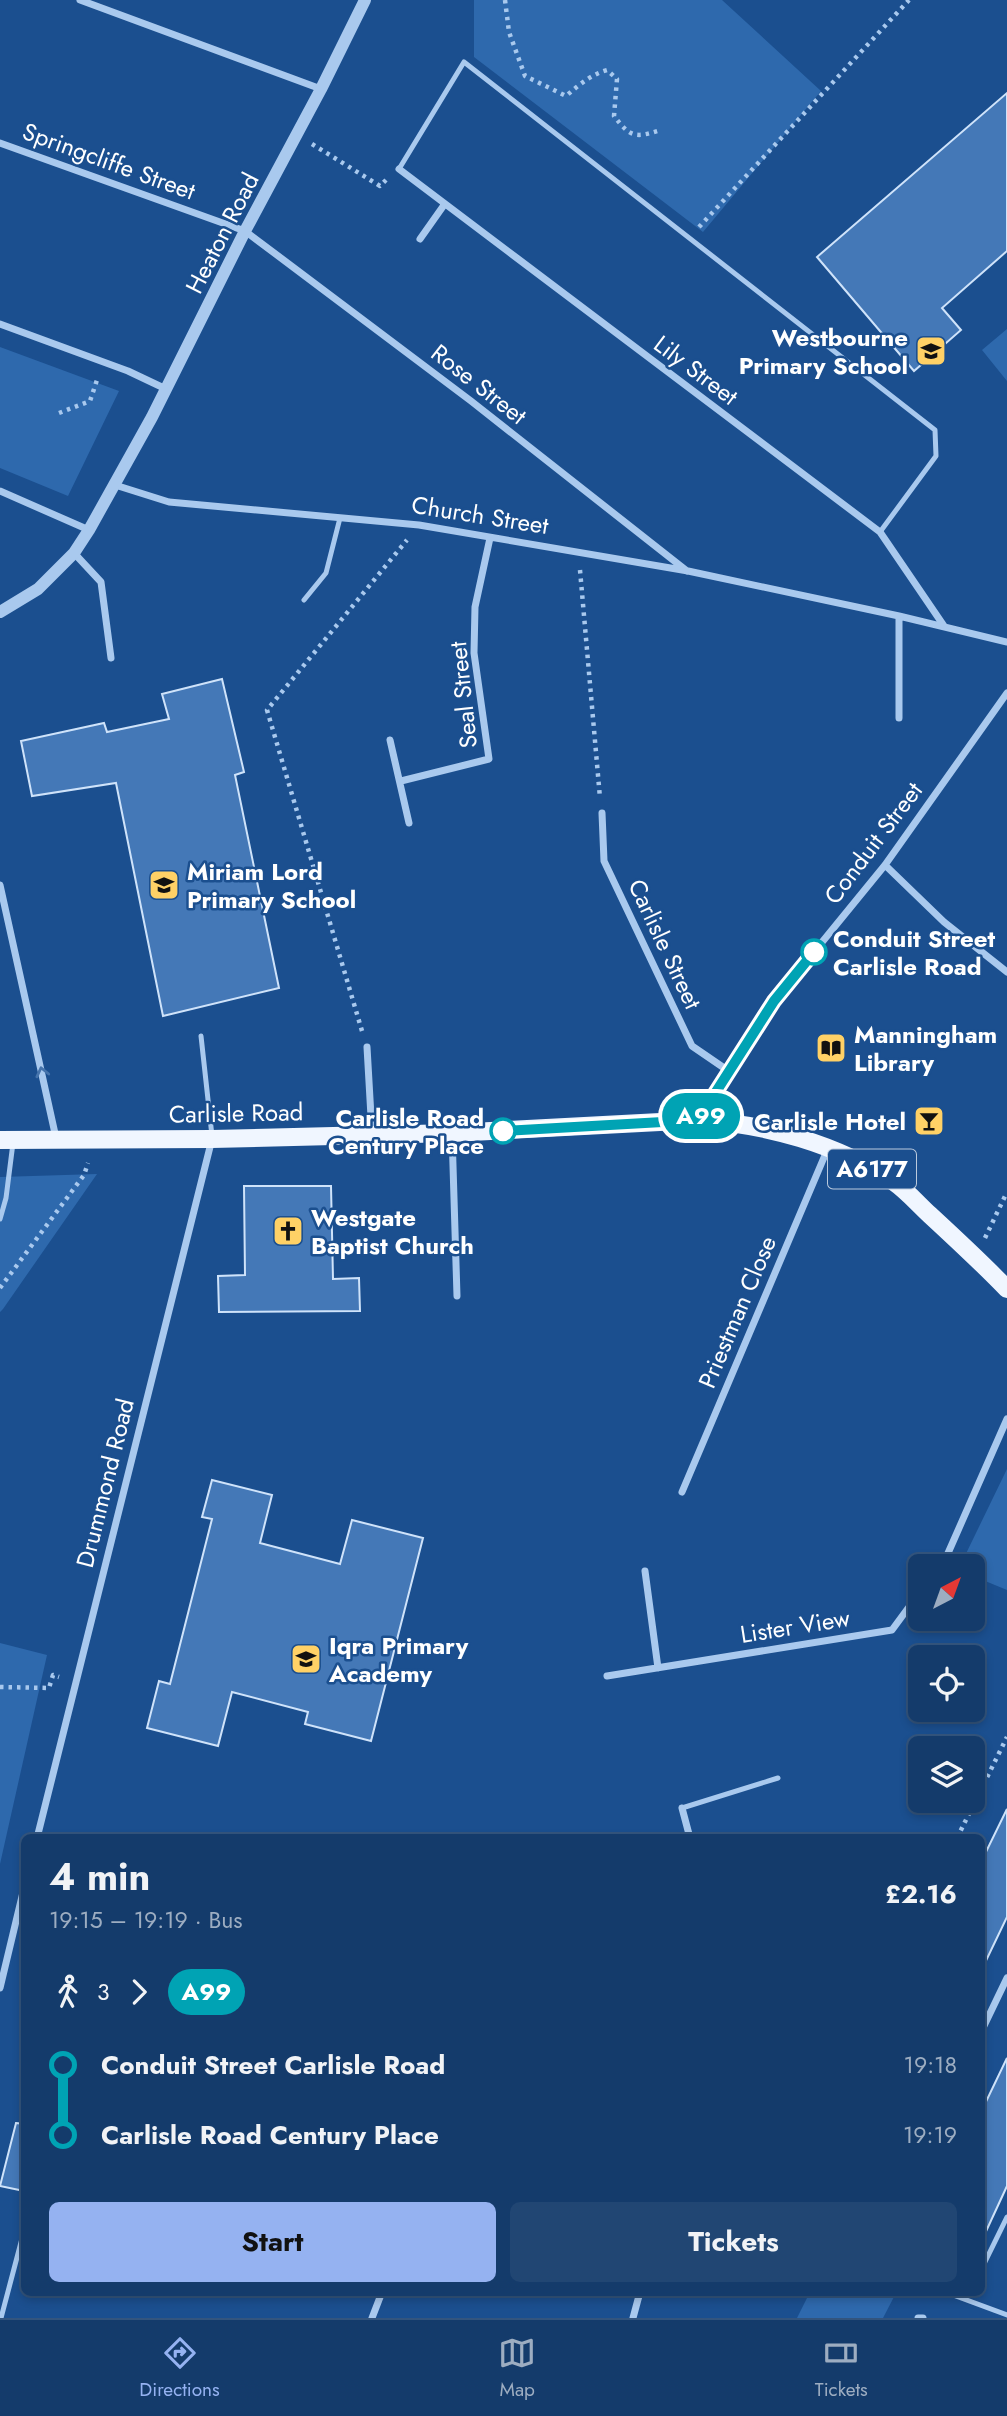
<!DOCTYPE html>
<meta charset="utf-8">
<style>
:root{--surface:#143b6b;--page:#214673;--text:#f1f3f6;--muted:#9dadc1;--line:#33557e;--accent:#95b2f1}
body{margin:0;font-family:Jost,sans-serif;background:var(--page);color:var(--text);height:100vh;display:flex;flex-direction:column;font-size:26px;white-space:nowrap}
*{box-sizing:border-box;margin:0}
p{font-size:23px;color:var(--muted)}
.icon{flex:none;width:38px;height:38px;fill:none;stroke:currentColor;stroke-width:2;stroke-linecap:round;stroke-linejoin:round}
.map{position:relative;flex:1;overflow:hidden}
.side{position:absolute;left:21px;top:1834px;width:964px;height:462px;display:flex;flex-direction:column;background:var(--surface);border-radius:10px;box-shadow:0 4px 10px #0003,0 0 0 2px var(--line)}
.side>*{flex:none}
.badge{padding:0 14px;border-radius:23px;font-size:24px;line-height:46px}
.needle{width:46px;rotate:41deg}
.buttons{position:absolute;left:908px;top:1554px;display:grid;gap:14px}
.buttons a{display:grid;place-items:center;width:77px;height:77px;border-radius:10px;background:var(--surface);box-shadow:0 4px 10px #0003,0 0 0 2px var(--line);font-size:35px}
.map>.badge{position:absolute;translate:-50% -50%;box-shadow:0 0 0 4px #fff}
.legs{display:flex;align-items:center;gap:10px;height:77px;padding:0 28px;font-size:23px}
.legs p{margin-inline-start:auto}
.headline{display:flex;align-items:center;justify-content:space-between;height:119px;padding:0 28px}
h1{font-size:38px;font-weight:700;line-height:52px}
.button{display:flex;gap:14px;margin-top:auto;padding:14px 28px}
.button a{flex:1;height:80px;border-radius:10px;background:var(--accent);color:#111;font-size:28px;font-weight:700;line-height:80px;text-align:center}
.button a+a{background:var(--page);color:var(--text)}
ul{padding:0 28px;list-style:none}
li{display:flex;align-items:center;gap:24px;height:70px;font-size:26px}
li i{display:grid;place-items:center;width:10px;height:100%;margin:0 9px;background:currentColor}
li i::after{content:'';width:18px;height:18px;margin:-9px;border:5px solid;border-radius:50%;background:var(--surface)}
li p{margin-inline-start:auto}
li:first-child i{background:linear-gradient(#0000 50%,currentColor 0)}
li:last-child i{background:linear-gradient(currentColor 50%,#0000 0)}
.menu{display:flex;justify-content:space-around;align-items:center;height:98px;border-top:2px solid var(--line);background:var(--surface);font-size:19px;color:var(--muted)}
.menu a{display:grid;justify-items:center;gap:4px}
.menu .on{color:var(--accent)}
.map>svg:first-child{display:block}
.green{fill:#2e69ad}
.building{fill:#4478b7;stroke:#cfe3fa;stroke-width:2}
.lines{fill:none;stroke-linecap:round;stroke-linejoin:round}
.path{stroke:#a9c9ee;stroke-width:4.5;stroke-dasharray:3.5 5;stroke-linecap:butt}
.service{stroke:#a9c9ee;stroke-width:5}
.minor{stroke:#a9c9ee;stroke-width:7}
.tertiary{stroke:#a9c9ee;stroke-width:12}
.primary{stroke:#f0f6ff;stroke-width:18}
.oneway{stroke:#4674ac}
.line-1-casing{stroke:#fff;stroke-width:16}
.line-1{stroke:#00a3b4;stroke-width:10}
.stop-1-dot{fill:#fff;stroke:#00a3b4;stroke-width:3.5}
.labels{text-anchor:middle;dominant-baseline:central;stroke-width:5;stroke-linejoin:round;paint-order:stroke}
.shield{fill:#1b4f8f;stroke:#bbcadd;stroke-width:2}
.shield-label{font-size:23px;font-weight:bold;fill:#fff}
.street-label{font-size:24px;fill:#fff;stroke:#1b4f8f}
.poi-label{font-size:24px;font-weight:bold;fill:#fff;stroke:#1b4f8f;text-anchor:start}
.stop-label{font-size:24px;font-weight:bold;fill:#fff;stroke:#1b4f8f;text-anchor:start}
</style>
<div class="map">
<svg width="1007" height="2318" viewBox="0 0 1007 2318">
<rect width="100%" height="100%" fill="#1b4f8f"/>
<path class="green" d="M474,0H722L821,91L703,232L474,57Z
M1007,329V381L982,350Z
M0,347L119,391L68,496L0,468Z
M97,1174L3,1309L0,1312V1177Z
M1007,1469V1590L973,1576V1566H960Z
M0,1643L47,1655L0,1864Z
M810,2292H896V2293L883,2318H797Z"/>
<path class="building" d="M1007,93V251L942,308L961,330L914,371L817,257Z
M222,679L244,772L235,775L279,988L163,1016L116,783L32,796L21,741L104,723L107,732L169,719L162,694Z
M244,1186H331L333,1279L359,1278L360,1311L219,1312L218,1276L245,1275Z
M212,1480L272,1495L260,1543L340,1564L352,1520L423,1538L371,1741L305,1724L308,1712L232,1692L218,1746L147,1728L159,1681L170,1684L212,1519L202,1517Z
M1007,1809V1917L982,1969V1860Z
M1007,2058V2186L982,2240V2110Z
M16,2123L24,2124V2191L0,2186Z"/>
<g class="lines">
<path class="path" d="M505,0L509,32L525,76L566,96C579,85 590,75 607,70L617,79L614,116C631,138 635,138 661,130
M312,144L380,186L386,180
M699,227L909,0
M59,413L90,401L98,377
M580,570L600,798
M362,1031L267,710L407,540
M985,1238L1007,1192
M0,1288L84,1175L88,1163
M0,1687L49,1688L53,1675L59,1677
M957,1838L1007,1737"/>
<path class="service" d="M399,169L464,62L935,430L936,456L880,532
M304,600L326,573L340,518
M201,1036L212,1136
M0,1219L6,1198L13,1143
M682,1808L778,1778
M982,2268L1007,2217
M945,2292L1007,2315
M1,2318L24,2231"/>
<path class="minor" d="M80,0L321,89
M0,143L245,231L471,401L687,571
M399,169L880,532L944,626
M420,239L444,205
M0,324L128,371L166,389
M115,485L169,502L419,525L688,571L899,616L1007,642
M0,491L89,530
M74,553L101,582L111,658
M899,718V616
M390,740L409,823
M401,781L489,759L474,653L475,607L490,538
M602,813L604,861L692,1046L730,1072
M885,865L944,922L1007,972
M0,885L56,1138
M367,1047L372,1134
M700,1117L774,1001L885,865L1007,693
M452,1133L457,1296
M682,1492L828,1148
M940,1566L945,1560L1007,1419
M645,1571L658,1668
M607,1676L892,1630L920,1592
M682,1808L690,1838
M37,1838L212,1139
M0,1988L24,1888
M982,2030L1007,1978
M372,2318L382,2292
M633,2318L640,2292
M918,2318H923"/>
<path class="tertiary" d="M0,612L38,589L74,553L89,530L152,417L245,231L321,89L365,0"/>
<path class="primary" d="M0,1140L212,1139L452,1133L698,1120C765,1124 838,1144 894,1182C907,1191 918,1204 930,1215C956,1239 982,1263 1007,1289"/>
</g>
<defs><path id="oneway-chevron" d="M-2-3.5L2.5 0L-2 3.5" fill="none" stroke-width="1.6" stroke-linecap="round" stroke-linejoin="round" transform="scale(1.75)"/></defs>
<use class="oneway" href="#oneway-chevron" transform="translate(42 1072) rotate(-103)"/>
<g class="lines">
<g class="line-1-casing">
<path id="line-1" d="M503,1131L698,1120L774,1001L814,952"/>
</g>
<use href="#line-1" class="line-1"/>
</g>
<defs>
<g id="school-square" transform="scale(1.575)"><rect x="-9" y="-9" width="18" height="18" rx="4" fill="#ffd166" stroke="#1b4f8f"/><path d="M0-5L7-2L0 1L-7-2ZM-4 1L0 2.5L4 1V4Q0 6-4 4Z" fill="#111"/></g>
<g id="library-square" transform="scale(1.575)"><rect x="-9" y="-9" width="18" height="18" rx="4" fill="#ffd166" stroke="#1b4f8f"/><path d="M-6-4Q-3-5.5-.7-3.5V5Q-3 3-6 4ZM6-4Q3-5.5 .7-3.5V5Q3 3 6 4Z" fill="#111"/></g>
<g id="bar-square" transform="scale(1.575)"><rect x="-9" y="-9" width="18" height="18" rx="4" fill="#ffd166" stroke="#1b4f8f"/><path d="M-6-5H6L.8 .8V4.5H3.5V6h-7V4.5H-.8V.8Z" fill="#111"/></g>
<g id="church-square" transform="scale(1.575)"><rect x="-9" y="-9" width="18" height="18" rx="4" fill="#ffd166" stroke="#1b4f8f"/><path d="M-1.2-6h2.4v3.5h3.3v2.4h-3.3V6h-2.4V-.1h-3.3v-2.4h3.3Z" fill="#111"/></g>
</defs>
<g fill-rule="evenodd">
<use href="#school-square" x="931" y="351"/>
<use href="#school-square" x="164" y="885"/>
<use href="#library-square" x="831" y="1048"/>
<use href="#bar-square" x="929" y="1121"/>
<use href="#church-square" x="288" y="1231"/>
<use href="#school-square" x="306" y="1659"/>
</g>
<g class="stop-1-dot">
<circle cx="814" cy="952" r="12"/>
<circle cx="503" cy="1131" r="12"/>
</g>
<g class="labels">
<rect class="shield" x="828" y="1149.5" width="88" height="39" rx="5"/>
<g class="shield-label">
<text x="872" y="1169">A6177</text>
</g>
<g class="street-label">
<text transform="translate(109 161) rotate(20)">Springcliffe Street</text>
<text transform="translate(222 233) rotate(-63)">Heaton Road</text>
<text transform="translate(696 370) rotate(37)">Lily Street</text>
<text transform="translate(479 384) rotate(38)">Rose Street</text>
<text transform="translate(480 515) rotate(9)">Church Street</text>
<text transform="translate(463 695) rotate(-96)">Seal Street</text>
<text transform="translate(873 843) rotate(-53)">Conduit Street</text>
<text transform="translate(665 944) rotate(65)">Carlisle Street</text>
<text transform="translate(236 1113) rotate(-1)">Carlisle Road</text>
<text transform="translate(737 1312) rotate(-67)">Priestman Close</text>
<text transform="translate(105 1483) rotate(-76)">Drummond Road</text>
<text transform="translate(795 1626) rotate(-9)">Lister View</text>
</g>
<g class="poi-label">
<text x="908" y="337" text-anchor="end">Westbourne<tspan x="908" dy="28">Primary School</tspan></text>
<text x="187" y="871">Miriam Lord<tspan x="187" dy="28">Primary School</tspan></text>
<text x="854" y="1034">Manningham<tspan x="854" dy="28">Library</tspan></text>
<text x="906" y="1121" text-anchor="end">Carlisle Hotel</text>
<text x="311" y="1217">Westgate<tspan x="311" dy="28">Baptist Church</tspan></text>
<text x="329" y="1645">Iqra Primary<tspan x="329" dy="28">Academy</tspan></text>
</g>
<g class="stop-label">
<text x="833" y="938">Conduit Street<tspan x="833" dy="28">Carlisle Road</tspan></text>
<text x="484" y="1117" text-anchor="end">Carlisle Road<tspan x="484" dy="28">Century Place</tspan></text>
</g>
</g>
</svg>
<div class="buttons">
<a><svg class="needle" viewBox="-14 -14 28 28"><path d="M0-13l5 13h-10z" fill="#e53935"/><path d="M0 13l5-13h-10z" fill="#9dadc1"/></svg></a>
<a><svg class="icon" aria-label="locate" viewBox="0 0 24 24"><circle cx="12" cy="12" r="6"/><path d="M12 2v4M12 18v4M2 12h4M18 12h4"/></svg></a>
<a><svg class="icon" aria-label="layers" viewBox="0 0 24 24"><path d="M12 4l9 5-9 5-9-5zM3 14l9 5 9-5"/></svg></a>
</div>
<b class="badge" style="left:701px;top:1116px;background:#00a3b4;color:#fff">A99</b>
<section class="side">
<div class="headline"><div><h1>4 min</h1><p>19:15 – 19:19 · Bus</p></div><b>£2.16</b></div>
<div class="legs"><svg class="icon" aria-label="walk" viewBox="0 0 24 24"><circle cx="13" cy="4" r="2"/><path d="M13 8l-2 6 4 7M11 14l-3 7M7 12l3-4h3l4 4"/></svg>3<svg class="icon" aria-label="forward" viewBox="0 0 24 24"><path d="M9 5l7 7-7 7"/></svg><b class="badge" style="background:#00a3b4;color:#fff">A99</b></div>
<ul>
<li><i style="color:#00a3b4"></i><b>Conduit Street Carlisle Road</b><p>19:18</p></li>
<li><i style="color:#00a3b4"></i><b>Carlisle Road Century Place</b><p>19:19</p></li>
</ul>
<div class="button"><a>Start</a><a>Tickets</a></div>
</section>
</div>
<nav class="menu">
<a class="on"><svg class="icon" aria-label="directions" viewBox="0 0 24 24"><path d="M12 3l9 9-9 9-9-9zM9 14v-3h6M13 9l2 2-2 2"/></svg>Directions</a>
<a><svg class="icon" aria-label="map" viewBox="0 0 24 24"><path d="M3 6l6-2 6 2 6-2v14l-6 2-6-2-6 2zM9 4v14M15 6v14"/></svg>Map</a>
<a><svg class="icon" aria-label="tickets" viewBox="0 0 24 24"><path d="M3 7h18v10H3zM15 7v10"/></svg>Tickets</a>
</nav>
